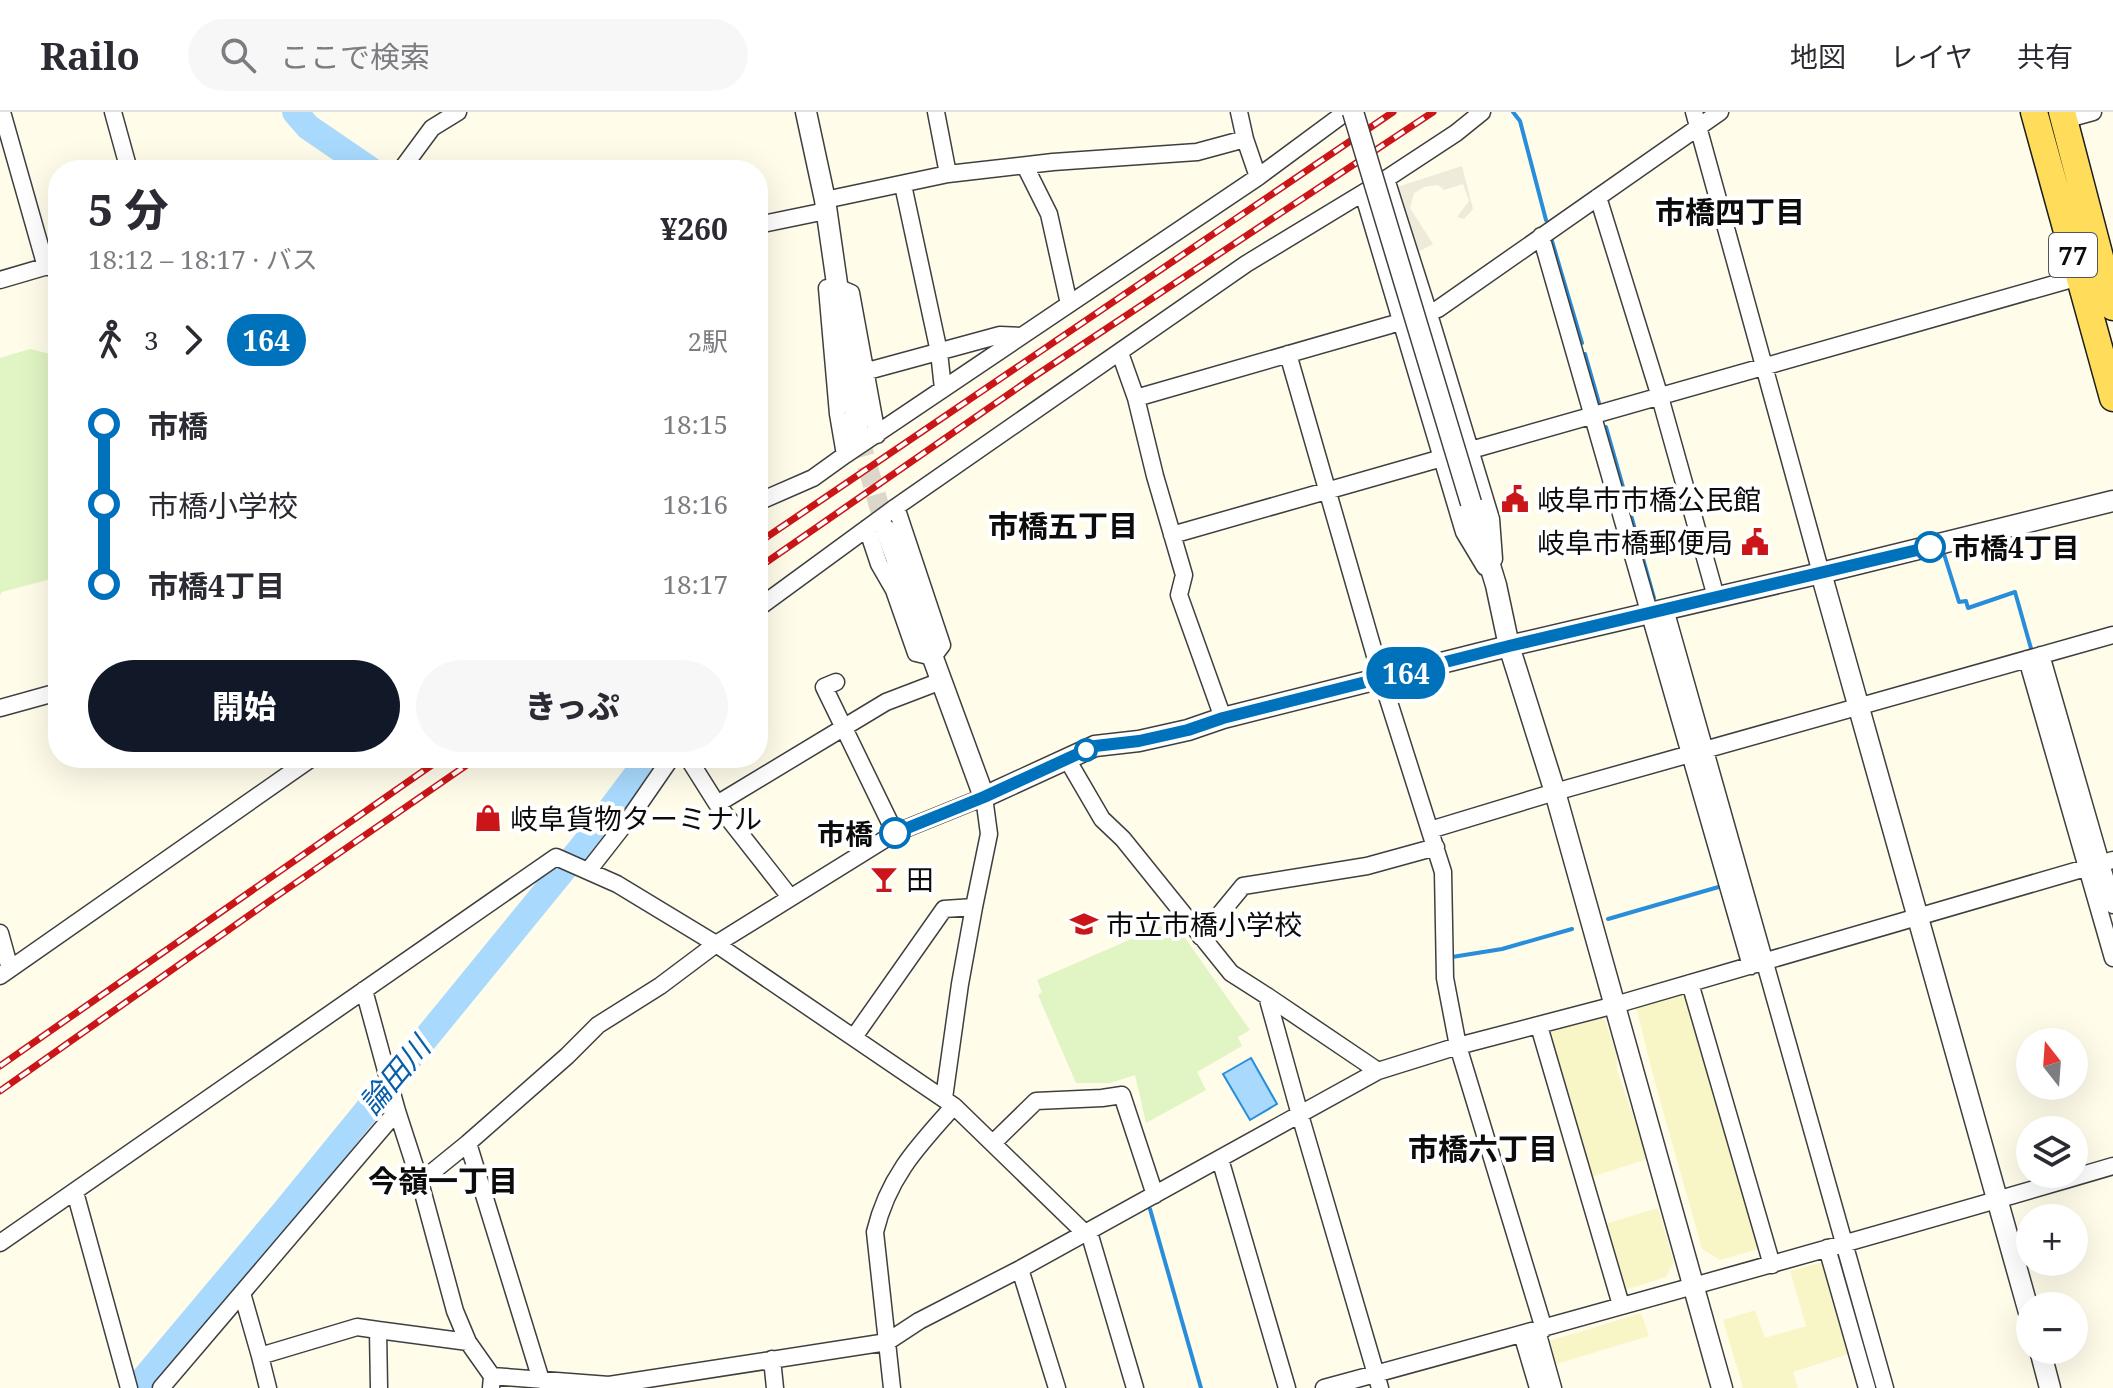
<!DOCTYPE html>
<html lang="ja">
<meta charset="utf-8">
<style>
:root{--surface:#fff;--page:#f7f7f7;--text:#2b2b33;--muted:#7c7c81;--line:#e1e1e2;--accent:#111827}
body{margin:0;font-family:"Noto Serif","Noto Sans JP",serif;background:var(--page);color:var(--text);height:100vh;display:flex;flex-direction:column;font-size:30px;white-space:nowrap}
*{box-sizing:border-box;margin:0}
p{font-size:26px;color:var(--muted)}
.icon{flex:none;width:44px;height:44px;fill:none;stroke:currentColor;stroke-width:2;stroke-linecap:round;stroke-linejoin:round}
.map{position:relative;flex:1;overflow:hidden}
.drawer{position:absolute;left:48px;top:48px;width:720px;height:608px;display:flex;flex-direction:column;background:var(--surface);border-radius:32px;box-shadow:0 8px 32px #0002}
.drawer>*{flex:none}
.badge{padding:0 16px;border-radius:26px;font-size:28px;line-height:52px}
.needle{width:52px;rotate:343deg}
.controls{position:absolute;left:2016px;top:916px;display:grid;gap:16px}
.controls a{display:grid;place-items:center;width:72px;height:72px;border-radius:50%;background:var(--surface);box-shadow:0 8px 32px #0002;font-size:40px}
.map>.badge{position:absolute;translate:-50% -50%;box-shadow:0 0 0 4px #fff}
.legs{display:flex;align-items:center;gap:12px;height:88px;padding:0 40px;font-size:26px}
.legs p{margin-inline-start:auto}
.head{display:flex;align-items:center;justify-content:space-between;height:136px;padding:0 40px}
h1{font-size:44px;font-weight:800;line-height:60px}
.cta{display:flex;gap:16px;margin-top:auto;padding:16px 40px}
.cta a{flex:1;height:92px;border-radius:48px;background:var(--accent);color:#fff;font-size:32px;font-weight:800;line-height:92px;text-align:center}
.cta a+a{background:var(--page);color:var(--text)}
ul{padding:0 40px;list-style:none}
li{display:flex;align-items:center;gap:28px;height:80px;font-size:30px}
li i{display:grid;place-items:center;width:12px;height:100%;margin:0 10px;background:currentColor}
li i::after{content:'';width:20px;height:20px;margin:-10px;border:6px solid;border-radius:50%;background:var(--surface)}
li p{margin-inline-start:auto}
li:first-child i{background:linear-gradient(#0000 50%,currentColor 0)}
li:last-child i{background:linear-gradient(currentColor 50%,#0000 0)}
header{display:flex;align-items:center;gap:48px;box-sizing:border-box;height:112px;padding:0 40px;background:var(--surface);border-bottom:2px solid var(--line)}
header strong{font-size:38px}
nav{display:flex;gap:44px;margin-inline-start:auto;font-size:28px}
.search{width:560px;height:72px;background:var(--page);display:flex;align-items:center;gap:20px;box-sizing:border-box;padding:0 28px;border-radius:44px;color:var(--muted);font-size:30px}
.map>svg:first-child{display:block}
.farmland{fill:#f8f6c7}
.pitch{fill:#e1f4c3}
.plaza{fill:#efead9}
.water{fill:#a9dafd;stroke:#288ddb;stroke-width:2}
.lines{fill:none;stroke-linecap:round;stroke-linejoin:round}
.stream{stroke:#288ddb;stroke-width:4}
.river{stroke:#a9dafd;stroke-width:26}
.tertiary-tunnel{stroke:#dbd8c9;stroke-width:20;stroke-dasharray:20 10;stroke-linecap:butt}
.minor-casing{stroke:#3f3f3f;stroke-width:19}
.tertiary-casing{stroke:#3f3f3f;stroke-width:23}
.primary-casing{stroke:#1d1d1d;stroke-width:29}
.minor{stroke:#fff;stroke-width:16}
.tertiary{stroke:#fff;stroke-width:20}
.primary{stroke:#ffdd5a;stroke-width:26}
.rail-casing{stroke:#ca1618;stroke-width:7}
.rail{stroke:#fff;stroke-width:4;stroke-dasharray:12;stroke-linecap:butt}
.tertiary-bridge-casing{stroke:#3f3f3f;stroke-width:23;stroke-linecap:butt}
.tertiary-bridge{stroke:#fff;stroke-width:20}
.line-1-casing{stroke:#fff;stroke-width:18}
.line-1{stroke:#0072bc;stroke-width:12}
.stop-1-dot{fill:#fff;stroke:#0072bc;stroke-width:4}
.labels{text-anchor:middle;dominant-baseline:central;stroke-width:8;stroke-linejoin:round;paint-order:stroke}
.shield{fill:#fff;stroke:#555;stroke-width:2}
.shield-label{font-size:26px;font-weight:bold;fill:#0c0c0c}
.poi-label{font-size:28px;fill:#0c0c0c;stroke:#fff;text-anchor:start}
.stop-label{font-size:28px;font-weight:bold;fill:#0c0c0c;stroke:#fff;text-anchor:start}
.neighbourhood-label{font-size:30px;font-weight:bold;fill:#0c0c0c;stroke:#fff}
.water-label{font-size:30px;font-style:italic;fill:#095eaa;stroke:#fff}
</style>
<header>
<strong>Railo</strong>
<div class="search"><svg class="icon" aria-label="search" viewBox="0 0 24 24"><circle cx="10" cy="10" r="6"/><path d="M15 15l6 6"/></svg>ここで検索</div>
<nav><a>地図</a><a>レイヤ</a><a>共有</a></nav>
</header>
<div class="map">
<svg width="2113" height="1276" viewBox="0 0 2113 1276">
<rect width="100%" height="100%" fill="#fffcea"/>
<path class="farmland" d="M1686,879L1759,1137L1720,1148L1702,1137L1654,967L1636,895Z
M1602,900L1617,943V958L1648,1047L1591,1065L1543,918Z
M1658,1096L1674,1150L1666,1165L1621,1179L1602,1113Z
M1827,1149L1852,1241L1793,1260L1798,1276H1743L1723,1208L1755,1198L1765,1226L1806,1214L1790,1159Z
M1641,1201L1649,1224L1553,1253L1546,1230Z"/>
<path class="pitch" d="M30,237L58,244V465L2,480L0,483V246Z
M1173,809L1250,918L1238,925L1242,934L1197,960L1206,978L1146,1011L1135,963L1110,971H1076L1038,883L1042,880L1037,868Z"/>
<path class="plaza" d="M1462,54L1473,97L1464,107L1457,105L1469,89L1463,72L1444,78L1438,73L1424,75L1414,81L1410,96L1433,132L1418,140L1394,76Z"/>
<path class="water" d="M1251,946L1277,992L1250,1008L1223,962Z"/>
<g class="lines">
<path class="stream" d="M1513,0L1520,9L1546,108
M1552,129L1582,231
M1585,242L1599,291
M1606,315L1638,428
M1944,442L1959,490L1966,489L1968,496L2015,480L2032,540
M1642,443L1654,486
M1608,807L1722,774
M1452,845L1502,837L1572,817
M1150,1097L1201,1276"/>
<path class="river" d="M295,0L308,15L371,58
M136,1276L283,1101L582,735L649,646"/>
<path class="tertiary-tunnel" d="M859,325L886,418"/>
<g class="minor-casing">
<path id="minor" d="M2,0L46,155
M113,0L129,58
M936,0L948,62
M1239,0L1245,27
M1694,0L1821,461
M2064,8L2093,0
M1025,54L1049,102L1069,192
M401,58L432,16L458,0
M1386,67L1428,199L1491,407L1494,447
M903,73L939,240L943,277
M1363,81L1464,420L1485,455
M1598,85L1660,285L1716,485
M825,88L948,62L1053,50L1197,40L1245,27L1258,65
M758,113L816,101H826
M1541,124L1751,854
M0,168L58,151
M1120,241L1136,286L1155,364L1184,463L1179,483L1223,606
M1288,242L1382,568L1443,760L1445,866L1458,934L1544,1217
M864,260L1000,223L1021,224
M1136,286L1390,213L1438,197L1720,0
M1471,338L2079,165
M845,343L838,302L827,176H839L851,181L877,323
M758,390L813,366L845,343L1258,65L1346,0
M867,416L879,452L894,478L916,541L933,545L942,533L896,395
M1172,423L1442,346
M758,496L896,395L1246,152L1386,67L1456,21L1482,0
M1665,497L1885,1276
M2041,543L2113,793
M2027,547L2113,846
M836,570L824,575L895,721
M0,596L58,580
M688,646L717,692L790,785
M1067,647L1102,707L1123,727L1231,861L1267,884L1378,959
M717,692L886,590L941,569
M1430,718L1555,680L2113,523
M588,759L631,704L671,646
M0,821L10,857
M1201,825L1243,774L1367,754L1436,735
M0,864L312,646
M1690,871L1772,1153
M364,878L397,999L420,1070L455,1199L468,1230L492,1264L491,1276
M1267,884L1300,1003L1380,1276
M1539,914L1621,1193
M854,925L944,797L974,795
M954,994L1091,1127L1135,1276
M468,1031L541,1268
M993,1031L1036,989L1102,986L1122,983L1155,1083
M1220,1047L1287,1276
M420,1070L468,1031L567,944L598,913L660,874L716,832L895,721L984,685L989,722L974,795L960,872L944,986
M75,1080L129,1276
M0,1131L556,745L617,772L716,832L954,994C918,1034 888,1065 875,1120L892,1276
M1827,1136L1867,1276
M1020,1157L1057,1276
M242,1181L260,1244L357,1215L378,1218
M1537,1219L1553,1276
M1522,1222L1538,1276
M260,1244L268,1276
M772,1247L775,1276
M492,1264L609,1273L887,1230L919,1209L1020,1157L1378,959L1458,934L1615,893L2113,748
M161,1276L397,999
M379,1276L378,1218L468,1230
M1324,1276C1588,1204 1851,1131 2113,1054"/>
</g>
<g class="tertiary-casing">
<path id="tertiary" d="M806,0L825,88L859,325
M1471,391L1496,473L1509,534L1555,680L1722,1276
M886,418L984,685L1095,634L1139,629L1188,618L1223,606L1509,534L1821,461L2113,389
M1821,461L2030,1204
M2040,1238L2050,1276"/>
</g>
<g class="primary-casing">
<path id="primary" d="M2034,0L2113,286
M2062,0L2113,195"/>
</g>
<use href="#minor" class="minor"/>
<use href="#tertiary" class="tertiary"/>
<use href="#primary" class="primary"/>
<g class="rail-casing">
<path id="rail" d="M758,431L1393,0
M758,456L1032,266L1433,0
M0,954L442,646
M0,979L271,788L477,646"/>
</g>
<use href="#rail" class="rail"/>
<g class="tertiary-bridge-casing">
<path id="tertiary-bridge" d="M1353,0L1471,391"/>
</g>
<use href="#tertiary-bridge" class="tertiary-bridge"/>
</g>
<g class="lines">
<g class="line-1-casing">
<path id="line-1" d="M895,721L984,685L1095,634L1139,629L1188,618L1223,606L1509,534L1930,435"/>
</g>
<use href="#line-1" class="line-1"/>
</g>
<defs>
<g id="civic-bare" transform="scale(2.16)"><path d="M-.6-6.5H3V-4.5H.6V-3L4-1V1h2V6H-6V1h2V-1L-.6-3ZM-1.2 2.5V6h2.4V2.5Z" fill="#ca1618" stroke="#fff" stroke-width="2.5" paint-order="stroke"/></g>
<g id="shop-bare" transform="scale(2.16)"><path d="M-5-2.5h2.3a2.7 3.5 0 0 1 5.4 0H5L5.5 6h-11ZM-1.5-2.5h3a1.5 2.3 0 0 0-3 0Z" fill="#ca1618" stroke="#fff" stroke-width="2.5" paint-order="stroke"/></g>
<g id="bar-bare" transform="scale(2.16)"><path d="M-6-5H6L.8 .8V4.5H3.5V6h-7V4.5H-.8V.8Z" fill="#ca1618" stroke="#fff" stroke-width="2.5" paint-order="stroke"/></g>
<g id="school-bare" transform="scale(2.16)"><path d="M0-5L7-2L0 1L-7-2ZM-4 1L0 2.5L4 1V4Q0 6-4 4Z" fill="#ca1618" stroke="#fff" stroke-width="2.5" paint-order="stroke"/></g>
</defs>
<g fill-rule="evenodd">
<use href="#civic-bare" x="1515" y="387"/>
<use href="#civic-bare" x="1755" y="430"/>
<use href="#shop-bare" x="488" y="706"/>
<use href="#bar-bare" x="884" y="767"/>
<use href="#school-bare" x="1084" y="812"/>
</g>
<g class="stop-1-dot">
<circle cx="1930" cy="435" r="14"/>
<circle cx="1086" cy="638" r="10"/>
<circle cx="895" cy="721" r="14"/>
</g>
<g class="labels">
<rect class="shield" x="2049" y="121" width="48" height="44" rx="6"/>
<g class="shield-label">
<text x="2073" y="143">77</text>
</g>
<g class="poi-label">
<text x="1537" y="387">岐阜市市橋公民館</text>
<text x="1733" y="430" text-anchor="end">岐阜市橋郵便局</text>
<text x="510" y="706">岐阜貨物ターミナル</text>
<text x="906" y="767">田</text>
<text x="1106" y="812">市立市橋小学校</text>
</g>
<g class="stop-label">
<text x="1952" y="435">市橋4丁目</text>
<text x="873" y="721" text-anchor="end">市橋</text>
</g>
<g class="neighbourhood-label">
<text x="1730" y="99">市橋四丁目</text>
<text x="1063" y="413">市橋五丁目</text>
<text x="1483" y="1036">市橋六丁目</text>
<text x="443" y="1068">今嶺一丁目</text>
</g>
<g class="water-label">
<text transform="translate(394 963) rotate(-50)">論田川</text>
</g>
</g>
</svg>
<div class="controls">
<a><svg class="needle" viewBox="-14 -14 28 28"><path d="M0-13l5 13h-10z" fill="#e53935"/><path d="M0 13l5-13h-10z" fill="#7c7c81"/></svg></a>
<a><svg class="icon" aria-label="layers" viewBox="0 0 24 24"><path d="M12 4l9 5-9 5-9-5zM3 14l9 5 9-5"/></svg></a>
<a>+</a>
<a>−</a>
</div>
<b class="badge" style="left:1406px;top:561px;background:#0072bc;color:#fff">164</b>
<section class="drawer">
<div class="head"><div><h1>5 分</h1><p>18:12 – 18:17 · バス</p></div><b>¥260</b></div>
<div class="legs"><svg class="icon" aria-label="walk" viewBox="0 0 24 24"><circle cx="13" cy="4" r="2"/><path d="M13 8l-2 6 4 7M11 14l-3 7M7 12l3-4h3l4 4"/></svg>3<svg class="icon" aria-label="forward" viewBox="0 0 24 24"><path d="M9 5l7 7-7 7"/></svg><b class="badge" style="background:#0072bc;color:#fff">164</b><p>2駅</p></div>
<ul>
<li><i style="color:#0072bc"></i><b>市橋</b><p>18:15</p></li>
<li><i style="color:#0072bc"></i><span>市橋小学校</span><p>18:16</p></li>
<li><i style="color:#0072bc"></i><b>市橋4丁目</b><p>18:17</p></li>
</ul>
<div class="cta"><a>開始</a><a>きっぷ</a></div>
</section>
</div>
